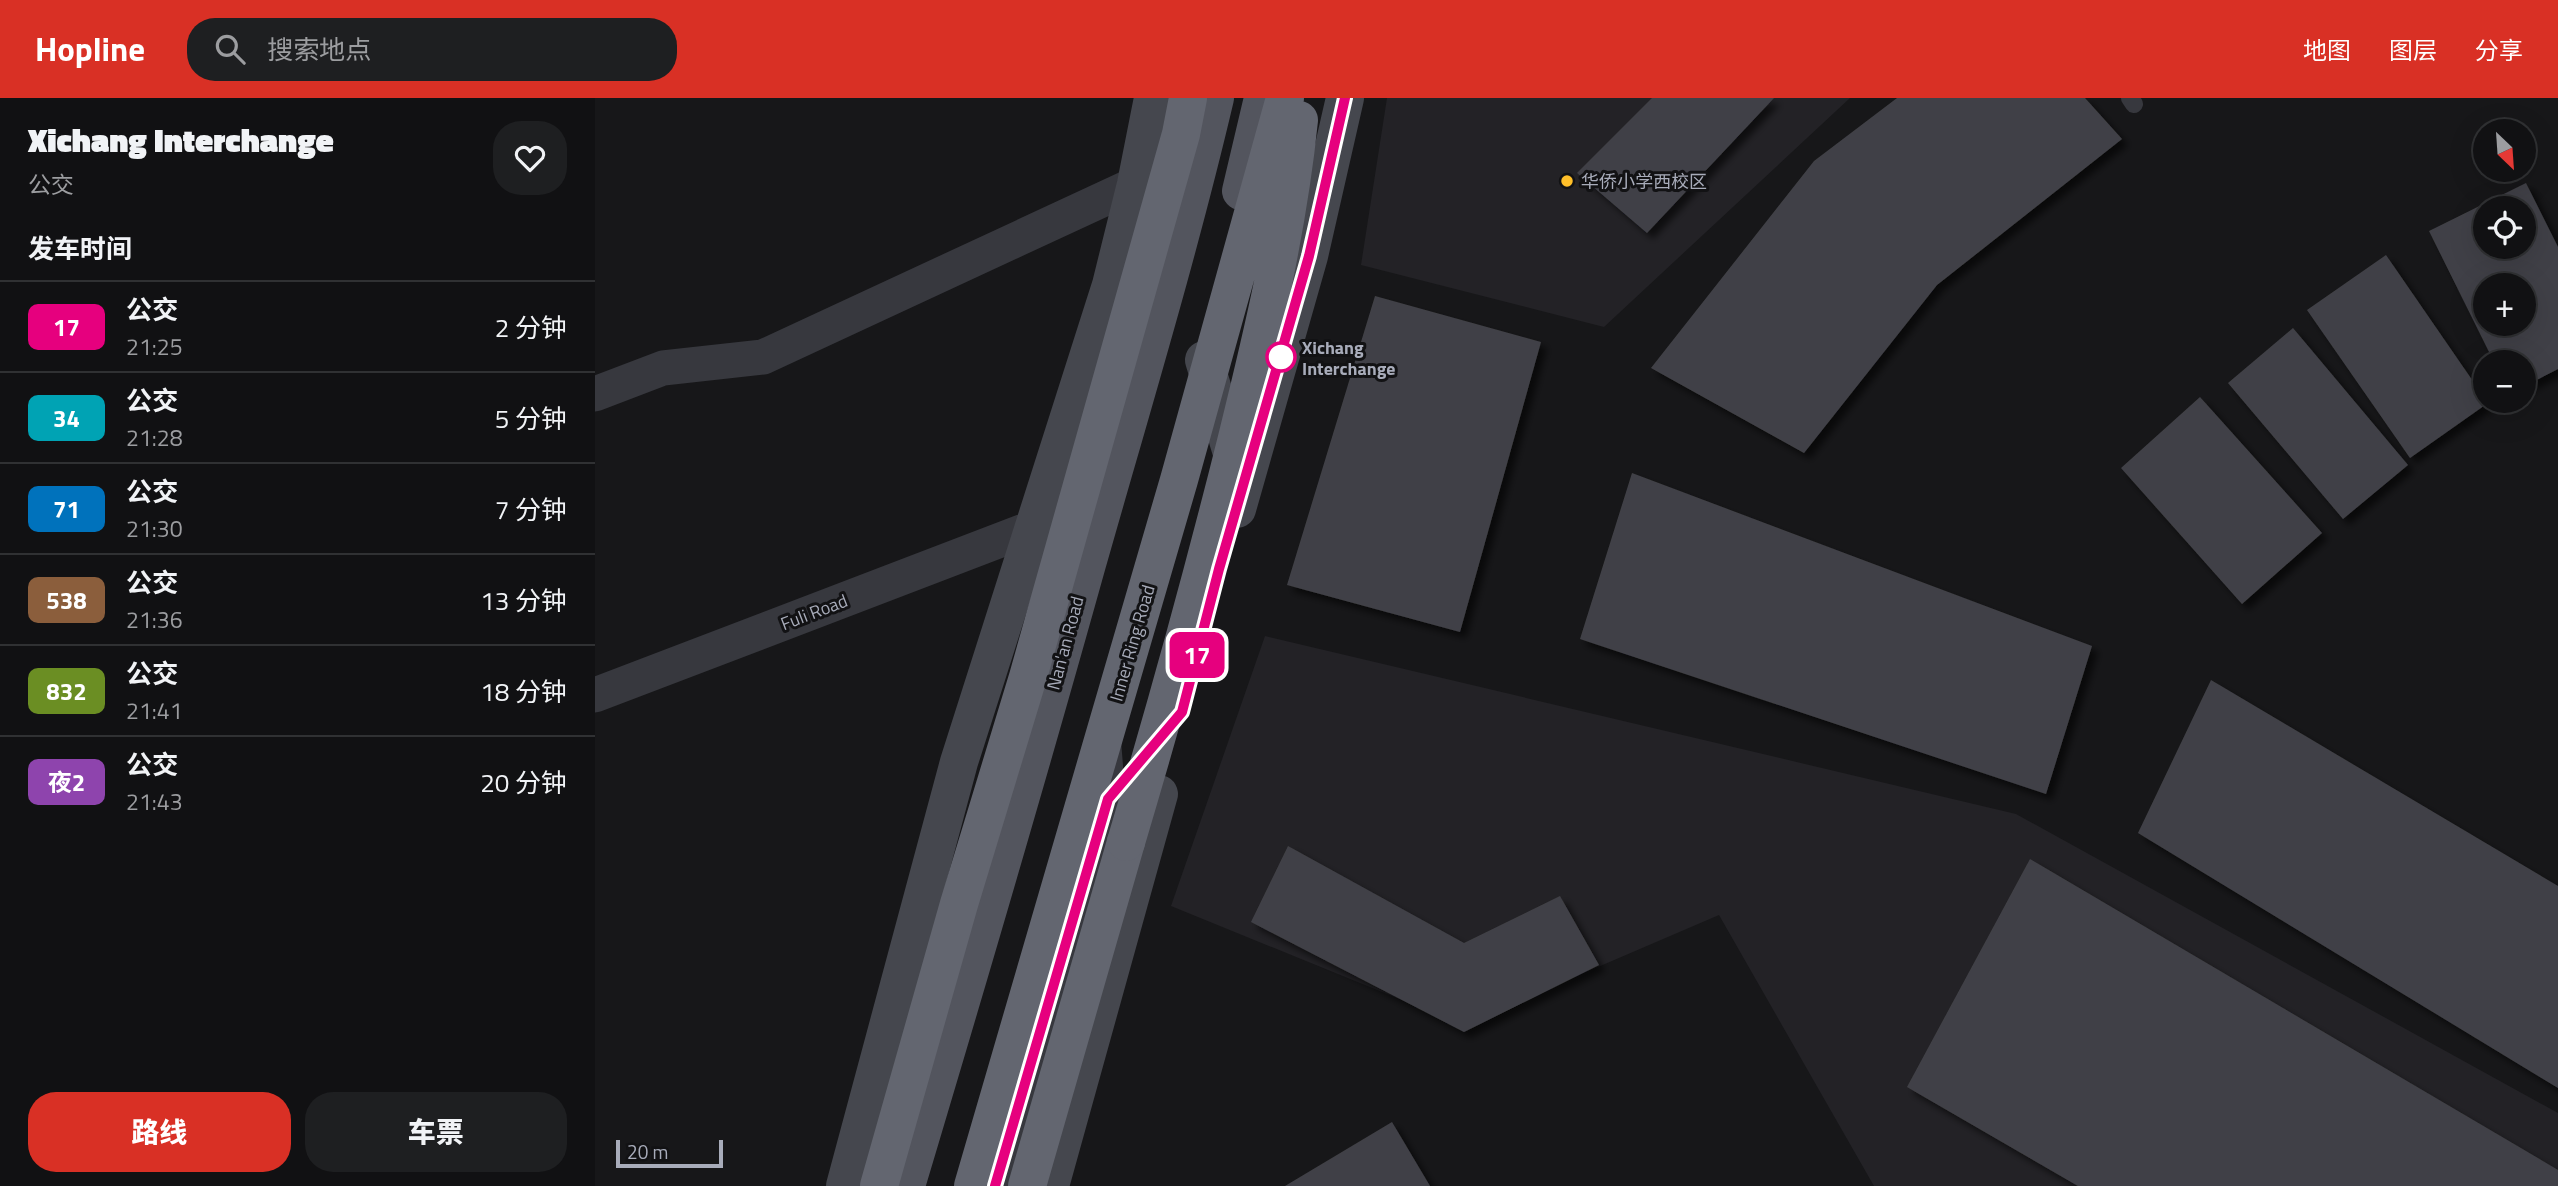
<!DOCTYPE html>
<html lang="zh">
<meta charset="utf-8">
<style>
:root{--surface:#111113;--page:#1e1f21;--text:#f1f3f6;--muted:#9c9da0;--line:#303133;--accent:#d93025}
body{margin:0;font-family:"Titillium Web","Noto Sans SC",sans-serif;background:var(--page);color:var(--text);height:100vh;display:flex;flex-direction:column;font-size:26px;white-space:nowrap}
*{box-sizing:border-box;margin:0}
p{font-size:23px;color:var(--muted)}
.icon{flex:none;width:38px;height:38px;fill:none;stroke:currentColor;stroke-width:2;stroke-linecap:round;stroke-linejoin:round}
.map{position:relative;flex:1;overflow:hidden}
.details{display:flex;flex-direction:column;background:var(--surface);width:595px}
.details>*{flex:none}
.badge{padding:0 14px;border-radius:10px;font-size:24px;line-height:46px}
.needle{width:46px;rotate:155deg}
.tools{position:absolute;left:1878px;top:21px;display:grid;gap:14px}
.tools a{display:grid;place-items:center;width:63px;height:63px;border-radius:50%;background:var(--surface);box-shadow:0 7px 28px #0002,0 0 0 2px var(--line);font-size:35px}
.scale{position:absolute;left:21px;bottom:18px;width:107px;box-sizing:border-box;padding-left:7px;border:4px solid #a8acba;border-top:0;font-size:19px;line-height:24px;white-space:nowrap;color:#a8acba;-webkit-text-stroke:5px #121214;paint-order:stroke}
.map>.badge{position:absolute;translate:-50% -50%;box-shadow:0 0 0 4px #fff}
h2{padding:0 28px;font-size:26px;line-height:63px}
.round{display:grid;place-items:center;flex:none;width:74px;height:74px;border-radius:28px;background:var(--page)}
.summary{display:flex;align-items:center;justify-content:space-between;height:119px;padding:0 28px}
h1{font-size:33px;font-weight:800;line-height:52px}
.cta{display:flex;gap:14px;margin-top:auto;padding:14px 28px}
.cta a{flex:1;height:80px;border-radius:28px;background:var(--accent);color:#fff;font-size:28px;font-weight:800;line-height:80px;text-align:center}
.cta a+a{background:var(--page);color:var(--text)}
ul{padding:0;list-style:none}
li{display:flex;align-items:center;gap:21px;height:91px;padding:0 28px;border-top:2px solid var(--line)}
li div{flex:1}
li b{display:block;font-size:26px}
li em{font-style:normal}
li .badge{min-width:77px;font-weight:700;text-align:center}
header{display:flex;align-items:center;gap:42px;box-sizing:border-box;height:98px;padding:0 35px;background:var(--accent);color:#fff}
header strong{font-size:33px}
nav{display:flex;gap:38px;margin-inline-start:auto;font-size:24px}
.search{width:490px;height:63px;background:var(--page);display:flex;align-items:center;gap:18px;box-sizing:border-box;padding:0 24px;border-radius:28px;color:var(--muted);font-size:26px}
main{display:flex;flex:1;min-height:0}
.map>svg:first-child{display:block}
.built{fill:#232226}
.building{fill:#414146;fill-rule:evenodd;filter:url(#shadow)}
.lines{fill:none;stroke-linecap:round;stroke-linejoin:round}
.lane{stroke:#37383e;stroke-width:18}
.street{stroke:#37383e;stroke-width:35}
.secondary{stroke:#45474e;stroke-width:38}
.primary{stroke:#53555e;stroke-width:38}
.highway{stroke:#636670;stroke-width:38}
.highway-bridge{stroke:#636670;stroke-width:38}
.line-casing{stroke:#fff;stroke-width:16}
.line{stroke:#e6007e;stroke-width:10}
.poi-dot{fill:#ffbf29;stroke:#121214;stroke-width:2.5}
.stop-dot{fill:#fff;stroke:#e6007e;stroke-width:3.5}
.labels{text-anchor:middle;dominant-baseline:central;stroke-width:6;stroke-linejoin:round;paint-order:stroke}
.poi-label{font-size:18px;fill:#a8acba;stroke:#121214;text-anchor:start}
.stop-label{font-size:18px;font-weight:bold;fill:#a8acba;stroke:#121214;text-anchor:start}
.street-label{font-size:18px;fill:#a8acba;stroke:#121214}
</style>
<header>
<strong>Hopline</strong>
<div class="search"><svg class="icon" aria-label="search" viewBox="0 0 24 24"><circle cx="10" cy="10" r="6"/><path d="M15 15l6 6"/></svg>搜索地点</div>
<nav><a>地图</a><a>图层</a><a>分享</a></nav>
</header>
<main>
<section class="details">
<div class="summary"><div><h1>Xichang Interchange</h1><p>公交</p></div><a class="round"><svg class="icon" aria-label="heart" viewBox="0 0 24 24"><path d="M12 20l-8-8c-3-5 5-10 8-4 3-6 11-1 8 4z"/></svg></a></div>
<h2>发车时间</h2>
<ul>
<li><span class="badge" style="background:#e6007e;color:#fff">17</span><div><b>公交</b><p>21:25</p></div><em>2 分钟</em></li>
<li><span class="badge" style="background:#00a3b4;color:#fff">34</span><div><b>公交</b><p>21:28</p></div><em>5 分钟</em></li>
<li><span class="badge" style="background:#0072bc;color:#fff">71</span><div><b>公交</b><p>21:30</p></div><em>7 分钟</em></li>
<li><span class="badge" style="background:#8b5e3c;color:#fff">538</span><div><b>公交</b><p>21:36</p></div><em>13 分钟</em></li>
<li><span class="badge" style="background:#6b8e23;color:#fff">832</span><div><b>公交</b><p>21:41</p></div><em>18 分钟</em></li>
<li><span class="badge" style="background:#8e44ad;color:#fff">夜2</span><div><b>公交</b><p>21:43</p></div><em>20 分钟</em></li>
</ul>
<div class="cta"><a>路线</a><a>车票</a></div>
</section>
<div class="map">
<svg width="1963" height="1088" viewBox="0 0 1963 1088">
<defs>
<filter id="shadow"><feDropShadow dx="6" dy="6" stdDeviation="3.5" flood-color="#0009"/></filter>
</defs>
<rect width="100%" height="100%" fill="#171719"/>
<path class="built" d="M792,0H1255L1009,229L766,167Z
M670,538L1421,716L1963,1015V1088H1279L1124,817L868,927L576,808Z"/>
<path class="building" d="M1057,0H1179L1052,135L982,75Z
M1302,0H1490L1527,41L1342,187L1209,355L1056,270L1219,63Z
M1931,85L1963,149V271L1928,289V264H1899L1834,133ZM1890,110H1928V149H1890ZM1890,187H1928V226H1890Z
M1791,157L1893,305L1815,360L1712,212Z
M780,198L946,244L865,534L692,487Z
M1698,230L1813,367L1748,421L1633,285Z
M1605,299L1727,435L1647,506L1526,370Z
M1037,375L1497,548L1451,696L985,541Z
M1616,582L1963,788V990L1543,735Z
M693,748L869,845L965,798L1004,867L869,934L656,824Z
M1435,761L1963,1072V1088H1483L1312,989Z
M797,1024L835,1088H690Z"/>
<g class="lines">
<path class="lane" d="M1535,0L1539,6"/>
<path class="street" d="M0,296L68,270L168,259L541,86L562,91
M0,597L437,430
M400,1088L513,701L509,649"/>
<path class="secondary" d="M609,262L642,372
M642,411L714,158L750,0
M250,1088L364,664L516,187L541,86L558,0
M455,1088L564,696"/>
<path class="primary" d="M646,93L668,0
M311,1088C373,881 434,674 492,466C536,311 583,157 620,0"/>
<path class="highway" d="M432,1088L531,744"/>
<path class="highway-bridge" d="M531,744C571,610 608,476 642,340C668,235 693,130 704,22
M284,1088L364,806L433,579L586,36L593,0
M378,1088L584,382L690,0"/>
</g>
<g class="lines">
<g class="line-casing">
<path id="line" d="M400,1088L513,701L587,614L624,471L714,158L750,0"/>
</g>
<use href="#line" class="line"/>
</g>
<circle class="poi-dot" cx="972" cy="83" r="7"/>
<circle class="stop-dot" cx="686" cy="259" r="14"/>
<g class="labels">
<g class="poi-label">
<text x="986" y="83">华侨小学西校区</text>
</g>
<g class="stop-label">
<text x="707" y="249">Xichang<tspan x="707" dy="21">Interchange</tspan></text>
</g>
<g class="street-label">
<text transform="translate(219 514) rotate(-21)">Fuli Road</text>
<text transform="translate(470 545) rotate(-75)">Nan'an Road</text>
<text transform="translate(537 545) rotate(-74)">Inner Ring Road</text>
</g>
</g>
</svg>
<div class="tools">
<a><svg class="needle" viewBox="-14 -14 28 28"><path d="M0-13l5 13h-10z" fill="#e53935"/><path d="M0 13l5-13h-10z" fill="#9c9da0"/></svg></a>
<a><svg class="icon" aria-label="locate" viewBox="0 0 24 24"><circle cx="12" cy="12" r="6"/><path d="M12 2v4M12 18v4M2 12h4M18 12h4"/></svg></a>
<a>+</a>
<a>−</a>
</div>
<div class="scale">20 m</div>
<b class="badge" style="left:602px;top:557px;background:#e6007e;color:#fff">17</b>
</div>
</main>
